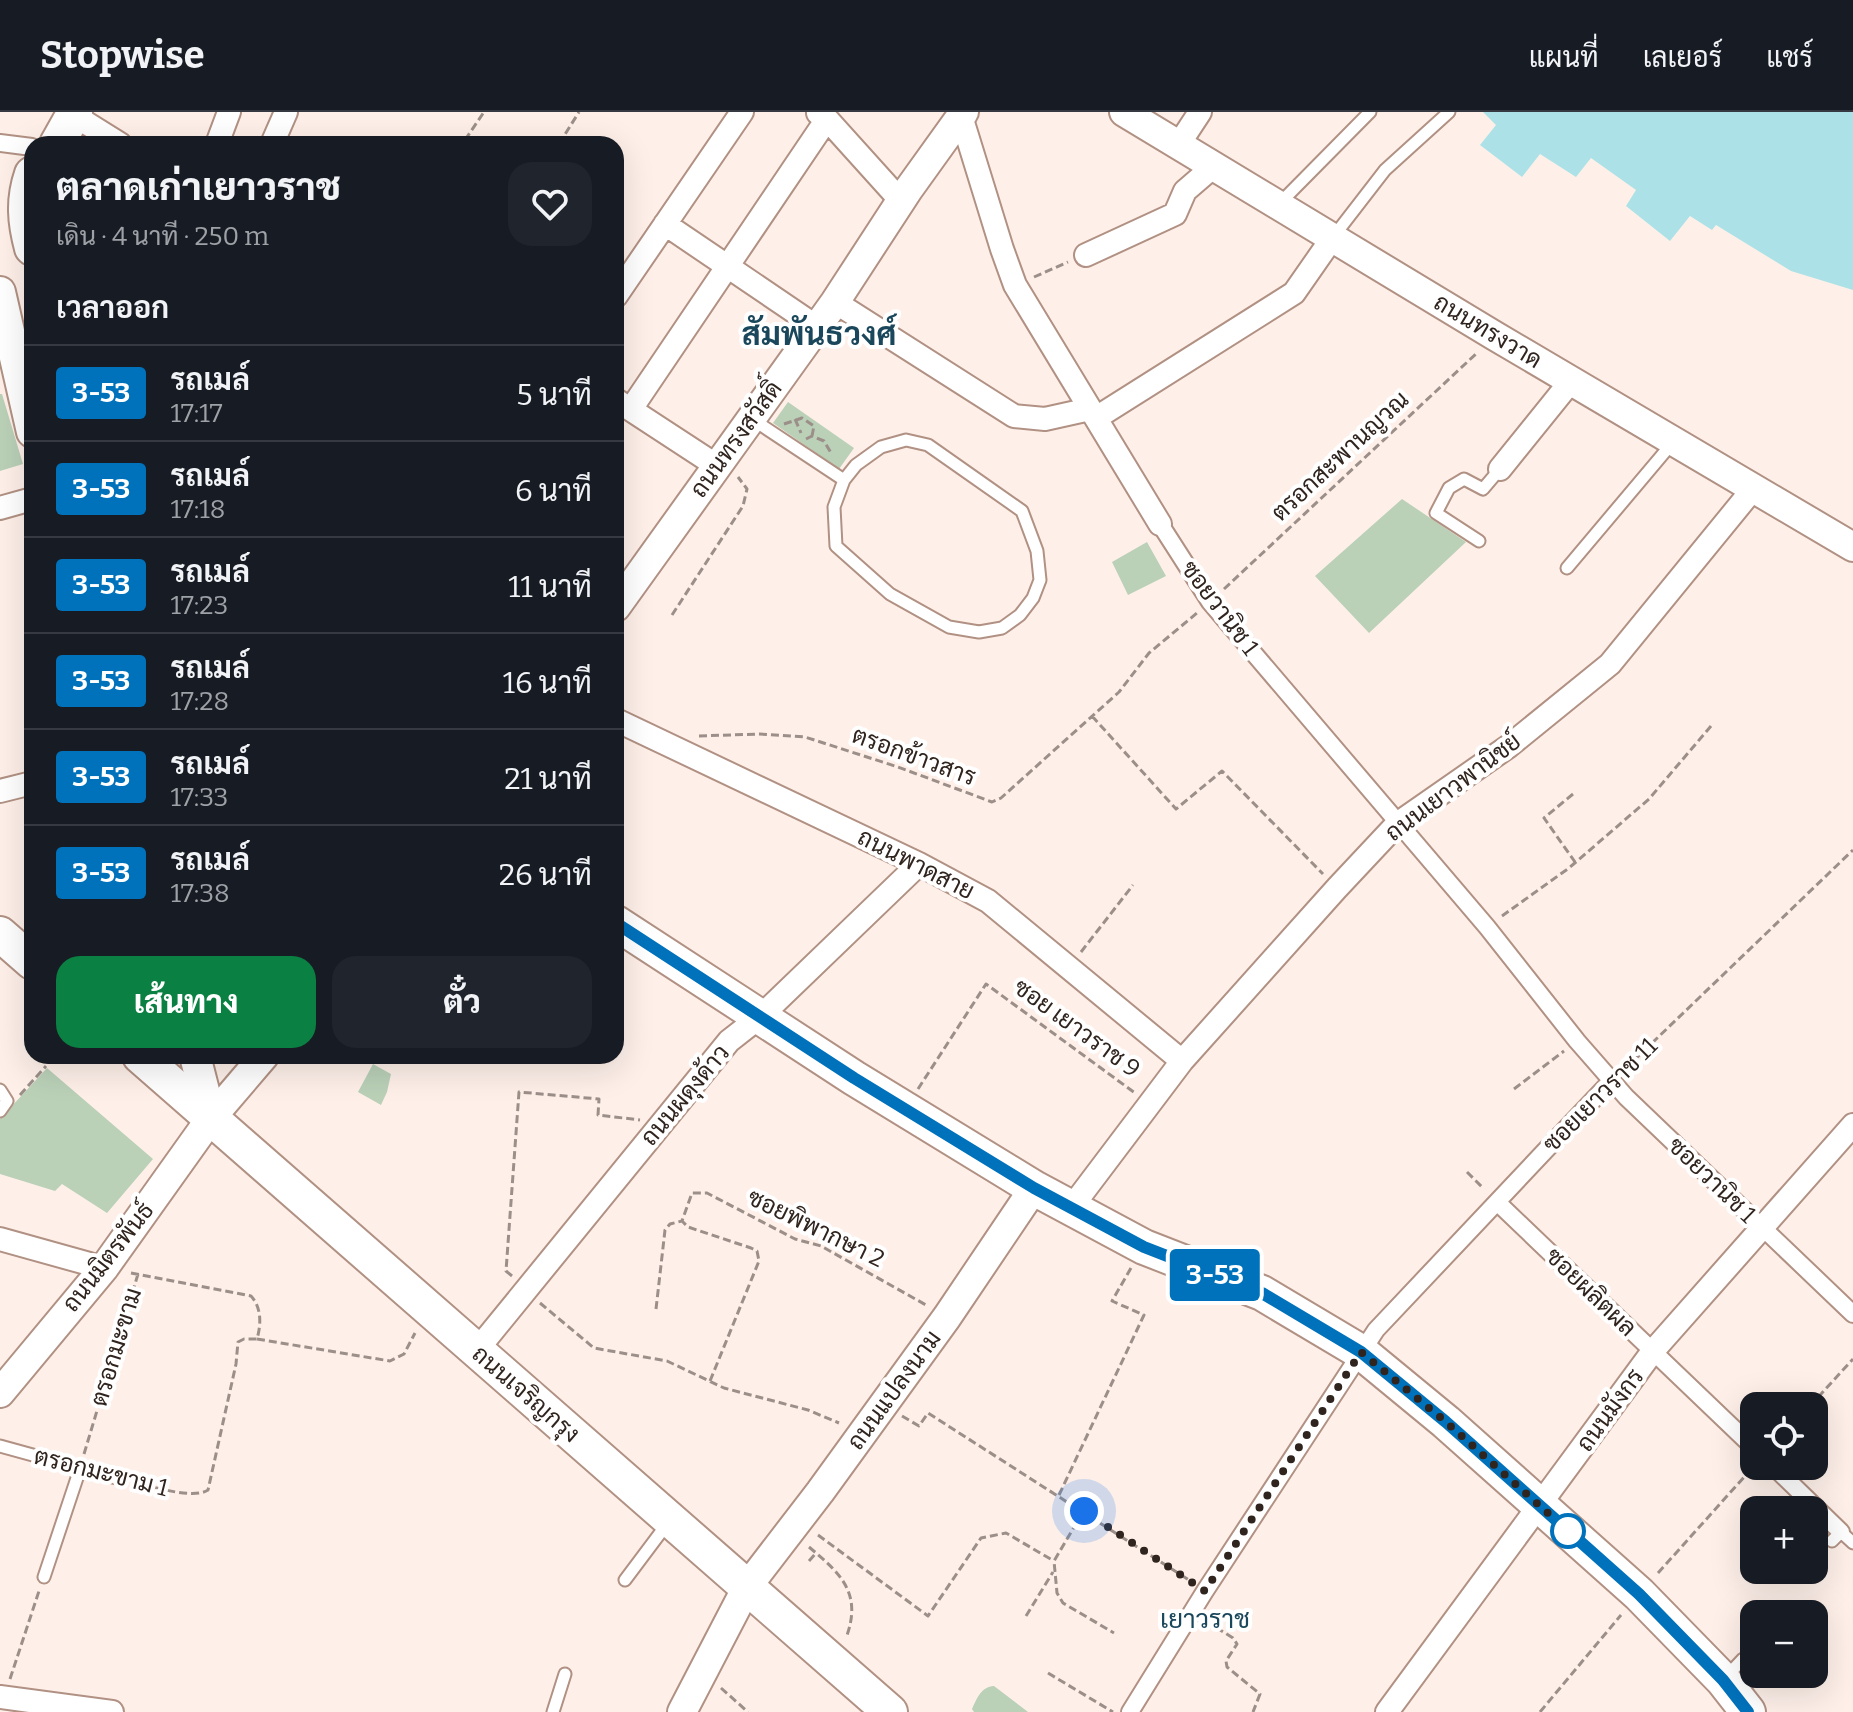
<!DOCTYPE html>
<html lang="th">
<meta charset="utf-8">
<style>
:root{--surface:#171b24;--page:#20242c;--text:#f1f3f6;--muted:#9ea1a6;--line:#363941;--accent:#0b8043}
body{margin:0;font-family:Bitter,Sarabun,serif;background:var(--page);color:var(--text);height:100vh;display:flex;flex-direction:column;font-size:30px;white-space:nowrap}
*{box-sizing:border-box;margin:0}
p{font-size:26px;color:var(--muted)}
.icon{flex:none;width:44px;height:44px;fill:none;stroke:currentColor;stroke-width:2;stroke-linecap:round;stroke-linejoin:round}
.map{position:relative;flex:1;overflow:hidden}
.sheet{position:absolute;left:24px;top:24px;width:600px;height:928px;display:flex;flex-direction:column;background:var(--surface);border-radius:24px;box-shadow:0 8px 32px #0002}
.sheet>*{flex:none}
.badge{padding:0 16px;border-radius:6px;font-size:28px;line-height:52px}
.controls{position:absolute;left:1740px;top:1280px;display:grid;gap:16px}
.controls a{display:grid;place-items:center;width:88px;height:88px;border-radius:16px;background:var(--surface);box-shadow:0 8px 32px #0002;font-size:40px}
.you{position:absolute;width:40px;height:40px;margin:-20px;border:6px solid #fff;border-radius:50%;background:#1a73e8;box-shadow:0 0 0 12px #1a73e833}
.map>.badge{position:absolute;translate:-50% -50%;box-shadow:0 0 0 4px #fff}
h2{padding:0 32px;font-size:30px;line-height:72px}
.round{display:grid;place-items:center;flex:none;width:84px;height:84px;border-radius:24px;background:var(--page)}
.overview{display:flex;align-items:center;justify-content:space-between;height:136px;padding:0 32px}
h1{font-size:38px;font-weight:800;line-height:60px}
.button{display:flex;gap:16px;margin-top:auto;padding:16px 32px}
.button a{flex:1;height:92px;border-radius:24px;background:var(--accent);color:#fff;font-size:32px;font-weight:800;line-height:92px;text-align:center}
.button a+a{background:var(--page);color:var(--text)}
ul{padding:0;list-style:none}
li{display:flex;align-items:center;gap:24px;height:96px;padding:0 32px;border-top:2px solid var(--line)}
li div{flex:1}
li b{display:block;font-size:30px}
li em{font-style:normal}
li .badge{min-width:88px;font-weight:700;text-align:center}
header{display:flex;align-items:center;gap:48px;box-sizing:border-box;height:112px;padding:0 40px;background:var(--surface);border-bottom:2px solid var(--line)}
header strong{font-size:38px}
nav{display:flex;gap:44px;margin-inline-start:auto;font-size:28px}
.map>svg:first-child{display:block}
.green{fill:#bad0b7}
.water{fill:#ace2e7}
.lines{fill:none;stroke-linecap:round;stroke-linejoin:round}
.service-casing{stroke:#b19183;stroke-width:15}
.pedestrian-casing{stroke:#b19183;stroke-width:20}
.minor-casing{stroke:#b19183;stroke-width:26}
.tertiary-casing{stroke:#b19183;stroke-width:32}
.secondary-casing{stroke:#b19183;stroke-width:34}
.primary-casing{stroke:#b19183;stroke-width:38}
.path{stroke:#9c8f89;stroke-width:3;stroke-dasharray:8 4;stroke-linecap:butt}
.service{stroke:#fff;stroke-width:11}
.pedestrian{stroke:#fff;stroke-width:16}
.minor{stroke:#fff;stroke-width:22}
.tertiary{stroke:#fff;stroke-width:28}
.secondary{stroke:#fff;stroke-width:30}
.primary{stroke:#fff;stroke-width:34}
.line-casing{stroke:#fff;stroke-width:18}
.line{stroke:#0072bc;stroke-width:12}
.walk{stroke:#30241e;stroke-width:8;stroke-dasharray:0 14.4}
.stop-dot{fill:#fff;stroke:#0072bc;stroke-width:4}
.labels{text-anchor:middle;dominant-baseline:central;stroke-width:8;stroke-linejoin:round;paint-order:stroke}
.street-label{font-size:24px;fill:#30241e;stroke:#fff}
.neighbourhood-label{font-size:26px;fill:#1a475b;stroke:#fff}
.district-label{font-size:32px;font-weight:bold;fill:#1a475b;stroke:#fff}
</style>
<header>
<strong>Stopwise</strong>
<nav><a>แผนที่</a><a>เลเยอร์</a><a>แชร์</a></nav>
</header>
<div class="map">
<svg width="1853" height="1600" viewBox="0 0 1853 1600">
<rect width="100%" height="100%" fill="#fef0e9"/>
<path class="green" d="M0,282H2L23,352L0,359Z
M788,290L854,336L839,357L773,311Z
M1402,387L1466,430L1369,521L1315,464Z
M1147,430L1166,464L1128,483L1112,450Z
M373,952L391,962L387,980L381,993L358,980Z
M47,956L153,1047L107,1101L62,1072L55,1079L0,1062V1007Z
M994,1574L1028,1600H974L972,1597C977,1586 981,1575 994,1574Z"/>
<path class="water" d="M1483,0H1853V178L1791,159L1716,113L1712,118L1690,104L1670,129L1626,94L1636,78L1591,46L1576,65L1540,42L1522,65L1480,33L1496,13Z"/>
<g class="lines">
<g class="service-casing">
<path id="service" d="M1279,92L1370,0
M1334,124L1385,58L1449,0
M752,307L844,368L856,353L881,335L906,328L928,333L1022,399L1037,439L1040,468L1033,486L1020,503L1002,516L979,520L949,515L890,482L836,434L834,395L844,368
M1479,429L1436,401L1449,376L1464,367L1483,377L1500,357
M1567,456L1674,329
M0,978L7,989L0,999
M0,1334L120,1367
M1832,1429L1841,1420L1853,1431
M44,1465L80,1357
M625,1468L667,1412
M1726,1565L1743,1547
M553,1600L565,1562"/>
</g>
<g class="pedestrian-casing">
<path id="pedestrian" d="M0,31L32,35
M1160,412L1210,490L1487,815L1577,929L1626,985L1853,1202
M1497,1090L1754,1336
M1773,1354L1841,1420
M1130,1600L1205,1479L1376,1218L1611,969"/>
</g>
<g class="minor-casing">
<path id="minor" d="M818,1L827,7L901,89
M75,4L120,32
M961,4L1002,137L1015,173L1160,412
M217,32L229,0
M272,32L286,0
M1179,32L1200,0
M665,112L817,215
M1086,143L1175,102L1185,79L1214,54
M616,184L742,0
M835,190L1014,304L1045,307L1090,297
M616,288L717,354
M631,297L827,7
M1096,306L1294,181L1333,125
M1500,357L1571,269
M0,396L32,387
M616,608L919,752L988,789L1182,949
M0,679L32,671
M1071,1096L1182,949L1337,776L1397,712L1509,634L1610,552L1753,377
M0,1127L104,1156
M477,1238L729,929L761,904L919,752
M0,1585L112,1600
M1387,1600L1653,1239L1853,1013"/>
</g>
<g class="tertiary-casing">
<path id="tertiary" d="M1124,0L1495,224L1853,435
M616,495L835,190L908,78L964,0
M0,1281L104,1156L211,1006L264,944
M682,1600L747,1475L820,1380L947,1205L1034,1076"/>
</g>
<g class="secondary-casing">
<path id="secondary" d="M0,180L32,320
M195,944L211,1006"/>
</g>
<g class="primary-casing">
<path id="primary" d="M57,32L75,0
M32,62C23,88 25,110 32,136
M616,811L854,966L1034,1076L1144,1135L1262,1181L1361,1240L1446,1310L1639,1482L1723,1568L1748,1600
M0,822L32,850
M140,944L890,1600"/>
</g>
<path class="path" d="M465,28L484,0
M462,32L465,28L470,32
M559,32L579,0
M616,133L624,139
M1034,165L1068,150
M795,307L801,321
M784,312L802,306L814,314L812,324
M806,327L812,324L824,329L831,341
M1224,477L1478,240
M672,503L743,394L747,377L738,365
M1092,604L1176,697L1222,659L1323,762
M699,624L759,622L805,625L898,655L992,690L1001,686L1119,580L1149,541L1197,501
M1573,682L1544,706L1575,750
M1502,804L1569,756L1649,687L1711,614
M1081,840L1133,773
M1626,956L1853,738
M918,977L986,872L1135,981
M1514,977L1564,939
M20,983L46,954
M1467,1060L1484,1077
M131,1161L251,1184C262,1196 261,1213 257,1227H244L238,1230L236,1252L208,1378C193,1388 151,1374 133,1370
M512,1164L506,1159L519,980L599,987L598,1003L640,1008
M540,1191L594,1236L667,1249L724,1276L808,1298L839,1311
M656,1197L665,1118L670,1112L682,1109
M257,1227L390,1249L404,1242L415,1221
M710,1269L759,1149L757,1139L751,1136L688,1115L682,1109L692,1081H707L795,1127L821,1134L926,1193
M1810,1294L1853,1247
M902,1304L919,1314L928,1301L1192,1470
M84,1342L138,1162
M1059,1383L1144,1203L1112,1189L1131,1156
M1083,1400L1054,1449L1057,1481L1063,1491L1114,1521
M818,1423L928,1504L981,1426L1006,1421L1054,1449
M809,1435C840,1461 863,1481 846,1526
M809,1449L816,1441
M1658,1461L1754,1354
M1026,1504L1053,1460
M1206,1509L1233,1526L1237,1532L1226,1549L1227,1555L1260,1582L1253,1600
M1048,1561L1113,1600
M10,1567L39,1479
M721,1576L748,1600
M1540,1600L1621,1503"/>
<use href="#service" class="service"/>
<use href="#pedestrian" class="pedestrian"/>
<use href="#minor" class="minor"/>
<use href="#tertiary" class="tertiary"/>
<use href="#secondary" class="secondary"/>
<use href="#primary" class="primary"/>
</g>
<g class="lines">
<g class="line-casing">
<path id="line" d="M616,811L854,966L1034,1076L1144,1135L1262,1181L1361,1240L1446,1310L1639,1482L1723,1568L1748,1600"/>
</g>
<use href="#line" class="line"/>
<path class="walk" d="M1084,1399L1205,1479L1361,1240L1446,1310L1568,1419"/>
</g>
<circle class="stop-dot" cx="1568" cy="1419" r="16"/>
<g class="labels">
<g class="street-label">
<text transform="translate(1488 219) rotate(31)">ถนนทรงวาด</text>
<text transform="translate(736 327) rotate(-54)">ถนนทรงสวัสดิ์</text>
<text transform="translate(1340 344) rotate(-43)">ตรอกสะพานญวณ</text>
<text transform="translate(1220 496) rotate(53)">ซอยวานิช 1</text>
<text transform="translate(914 644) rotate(20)">ตรอกข้าวสาร</text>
<text transform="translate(1453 675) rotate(-37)">ถนนเยาวพานิชย์</text>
<text transform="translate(916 752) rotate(27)">ถนนพาดสาย</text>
<text transform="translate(1077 916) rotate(36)">ซอย เยาวราช 9</text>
<text transform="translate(685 983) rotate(-50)">ถนนผดุงด้าว</text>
<text transform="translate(1600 983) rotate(-45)">ซอยเยาวราช 11</text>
<text transform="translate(1712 1068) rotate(44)">ซอยวานิช 1</text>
<text transform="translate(816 1116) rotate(26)">ซอยพิพากษา 2</text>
<text transform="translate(108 1145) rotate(-52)">ถนนมิตรพันธ์</text>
<text transform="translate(1591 1180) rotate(44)">ซอยผลิตผล</text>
<text transform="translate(116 1235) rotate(-73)">ตรอกมะขาม</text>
<text transform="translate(894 1278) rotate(-54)">ถนนแปลงนาม</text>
<text transform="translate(526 1282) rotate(41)">ถนนเจริญกรุง</text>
<text transform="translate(1610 1298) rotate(-54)">ถนนมังกร</text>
<text transform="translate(101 1360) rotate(14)">ตรอกมะขาม 1</text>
</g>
<g class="neighbourhood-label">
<text x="1205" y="1507">เยาวราช</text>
</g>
<g class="district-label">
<text x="819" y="222">สัมพันธวงศ์</text>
</g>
</g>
</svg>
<div class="controls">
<a><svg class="icon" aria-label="locate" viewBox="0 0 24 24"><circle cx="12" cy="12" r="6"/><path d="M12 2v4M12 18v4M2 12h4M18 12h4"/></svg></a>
<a>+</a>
<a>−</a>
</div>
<div class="you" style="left:1084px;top:1399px"></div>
<b class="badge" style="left:1215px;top:1163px;background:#0072bc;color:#fff">3-53</b>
<section class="sheet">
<div class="overview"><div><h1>ตลาดเก่าเยาวราช</h1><p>เดิน · 4 นาที · 250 m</p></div><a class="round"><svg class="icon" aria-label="heart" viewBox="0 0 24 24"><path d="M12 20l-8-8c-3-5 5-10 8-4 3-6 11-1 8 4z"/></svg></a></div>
<h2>เวลาออก</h2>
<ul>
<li><span class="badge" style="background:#0072bc;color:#fff">3-53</span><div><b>รถเมล์</b><p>17:17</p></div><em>5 นาที</em></li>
<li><span class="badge" style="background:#0072bc;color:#fff">3-53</span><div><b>รถเมล์</b><p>17:18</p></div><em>6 นาที</em></li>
<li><span class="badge" style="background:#0072bc;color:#fff">3-53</span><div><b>รถเมล์</b><p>17:23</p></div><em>11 นาที</em></li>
<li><span class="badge" style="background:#0072bc;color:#fff">3-53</span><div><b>รถเมล์</b><p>17:28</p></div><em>16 นาที</em></li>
<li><span class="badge" style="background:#0072bc;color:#fff">3-53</span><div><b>รถเมล์</b><p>17:33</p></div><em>21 นาที</em></li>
<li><span class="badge" style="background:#0072bc;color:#fff">3-53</span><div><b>รถเมล์</b><p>17:38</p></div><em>26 นาที</em></li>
</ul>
<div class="button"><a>เส้นทาง</a><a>ตั๋ว</a></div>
</section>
</div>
